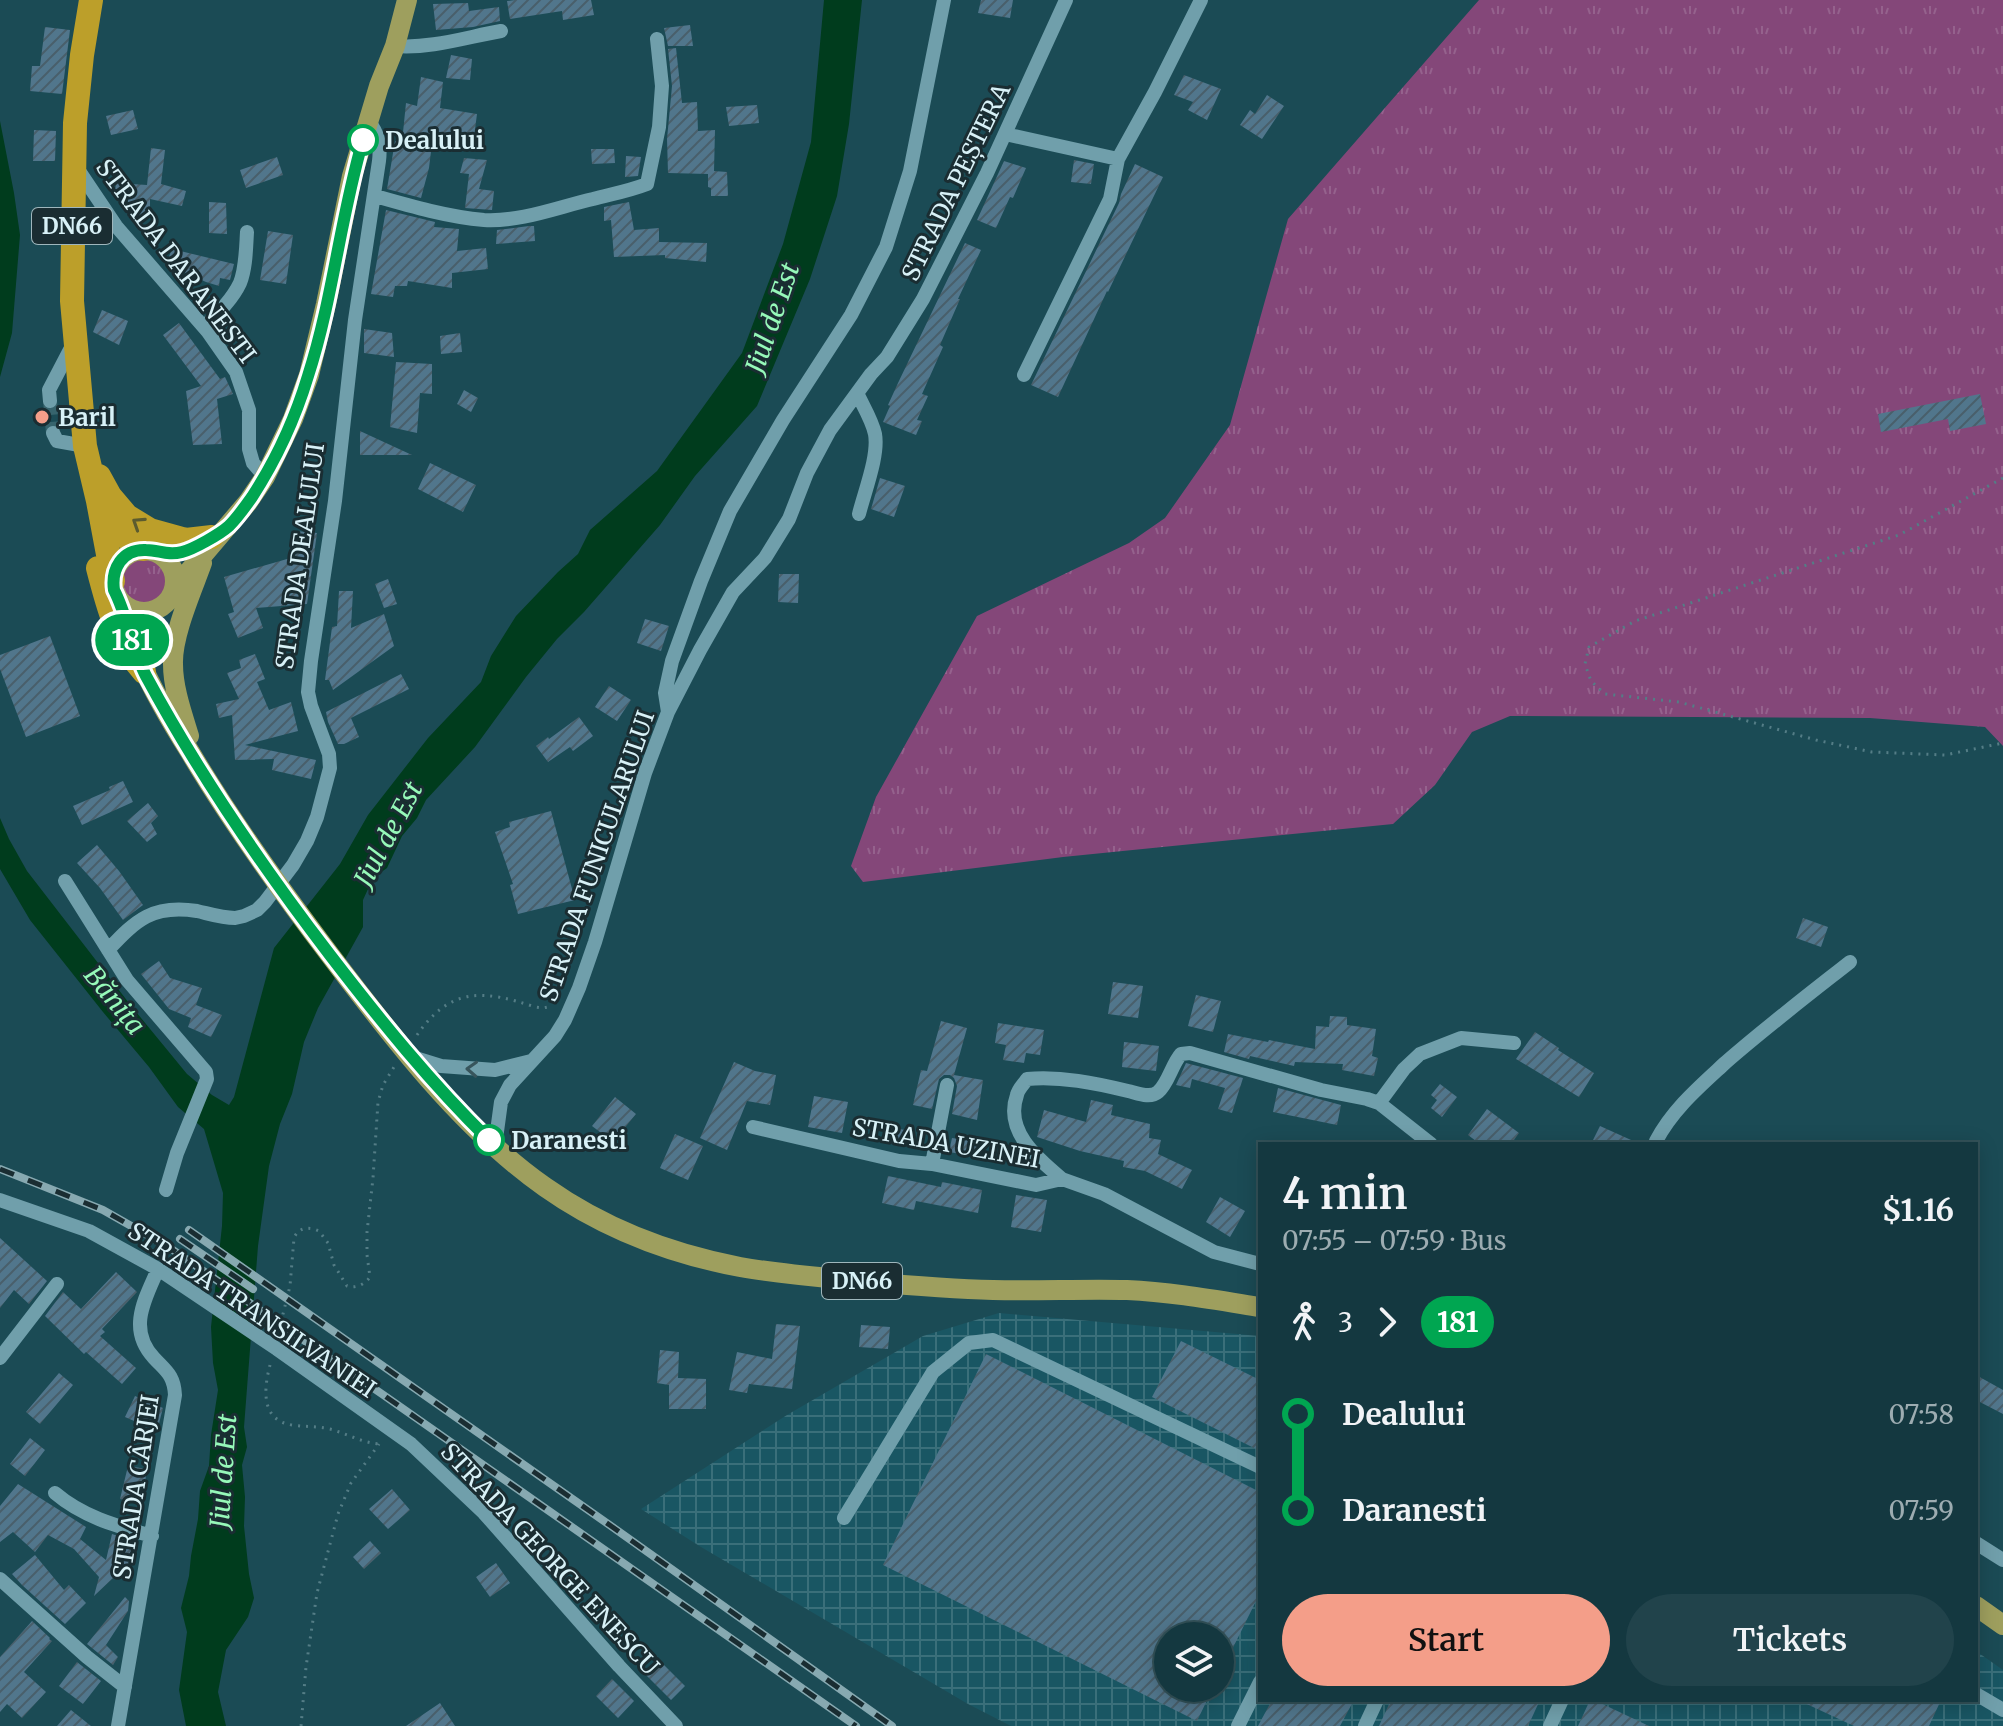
<!DOCTYPE html>
<meta charset="utf-8">
<style>
:root{--surface:#143840;--page:#21434b;--text:#f1f3f6;--muted:#9dacb1;--line:#335259;--accent:#f49e89}
body{margin:0;font-family:Merriweather,serif;background:var(--page);color:var(--text);height:100vh;display:flex;flex-direction:column;font-size:30px;white-space:nowrap}
*{box-sizing:border-box;margin:0}
p{font-size:26px;color:var(--muted)}
.icon{flex:none;width:44px;height:44px;fill:none;stroke:currentColor;stroke-width:2;stroke-linecap:round;stroke-linejoin:round}
.map{position:relative;flex:1;overflow:hidden}
.details{position:absolute;left:1258px;top:1142px;width:720px;height:560px;display:flex;flex-direction:column;background:var(--surface);border-radius:0px;box-shadow:0 4px 20px #0003,0 0 0 2px var(--line)}
.details>*{flex:none}
.badge{padding:0 16px;border-radius:26px;font-size:28px;line-height:52px}
.fabs{position:absolute;left:1154px;top:1622px;display:grid;gap:16px}
.fabs a{display:grid;place-items:center;width:80px;height:80px;border-radius:50%;background:var(--surface);box-shadow:0 4px 20px #0003,0 0 0 2px var(--line);font-size:40px}
.map>.badge{position:absolute;translate:-50% -50%;box-shadow:0 0 0 4px #fff}
.legs{display:flex;align-items:center;gap:12px;height:88px;padding:0 24px;font-size:26px}
.legs p{margin-inline-start:auto}
.headline{display:flex;align-items:center;justify-content:space-between;height:136px;padding:0 24px}
h1{font-size:44px;font-weight:600;line-height:60px}
.primary-button{display:flex;gap:16px;margin-top:auto;padding:16px 24px}
.primary-button a{flex:1;height:92px;border-radius:48px;background:var(--accent);color:#111;font-size:32px;font-weight:600;line-height:92px;text-align:center}
.primary-button a+a{background:var(--page);color:var(--text)}
ul{padding:0 24px;list-style:none}
li{display:flex;align-items:center;gap:28px;height:96px;font-size:30px}
li i{display:grid;place-items:center;width:12px;height:100%;margin:0 10px;background:currentColor}
li i::after{content:'';width:20px;height:20px;margin:-10px;border:6px solid;border-radius:50%;background:var(--surface)}
li p{margin-inline-start:auto}
li:first-child i{background:linear-gradient(#0000 50%,currentColor 0)}
li:last-child i{background:linear-gradient(currentColor 50%,#0000 0)}
.map>svg:first-child{display:block}
.industrial{fill:url(#industrial-grid);fill-rule:evenodd}
.grass{fill:url(#grass-tufts)}
.water{fill:#003c1d}
.building{fill:url(#building-hatch)}
.lines{fill:none;stroke-linecap:round;stroke-linejoin:round}
.minor-tunnel{stroke:#37646d;stroke-width:14;stroke-dasharray:14 7;stroke-linecap:butt}
.path{stroke:#547d86;stroke-width:3;stroke-dasharray:2 6;stroke-linecap:butt}
.minor{stroke:#709fab;stroke-width:14}
.major{stroke:#9e9f5e;stroke-width:20}
.highway{stroke:#bc9f2a;stroke-width:24}
.rail-casing{stroke:#87a9b1;stroke-width:8}
.rail{stroke:#1a2d32;stroke-width:5;stroke-dasharray:15;stroke-linecap:butt}
.oneway{stroke:#5b5b2f}
.oneway2{stroke:#38555c}
.line-1-casing{stroke:#fff;stroke-width:18}
.line-1{stroke:#00a651;stroke-width:12}
.stop-1-dot{fill:#fff;stroke:#00a651;stroke-width:4}
.poi-dot{fill:#f49e89;stroke:#1a2d32;stroke-width:3}
.labels{text-anchor:middle;dominant-baseline:central;stroke-width:6;stroke-linejoin:round;paint-order:stroke}
.shield{fill:#1a2d32;stroke:#9fb6bc;stroke-width:2}
.shield-label{font-size:22px;font-weight:bold;fill:#d8f1f7}
.stop-label{font-size:24px;font-weight:bold;fill:#d8f1f7;stroke:#1a2d32;text-anchor:start}
.street-label{font-size:24px;fill:#d8f1f7;stroke:#1a2d32}
.poi-label{font-size:24px;font-weight:bold;fill:#d8f1f7;stroke:#1a2d32;text-anchor:start}
.water-label{font-size:26px;font-style:italic;fill:#96f9b9;stroke:#1a2d32}
</style>
<div class="map">
<svg width="2003" height="1726" viewBox="0 0 2003 1726">
<defs>
<pattern id="industrial-grid" width="8" height="8" patternUnits="userSpaceOnUse" patternTransform="scale(2)"><rect width="8" height="8" fill="#195663"/><path d="M0 4h8M4 0v8" fill="none" stroke="#3a6f7a"/></pattern>
<pattern id="grass-tufts" width="24" height="20" patternUnits="userSpaceOnUse" patternTransform="scale(2)"><rect width="24" height="20" fill="#844779"/><path d="M3 7l-1-3M5 7V3M7 7l1-3M15 17l-1-3M17 17v-4M19 17l1-3" fill="none" stroke="#95628d"/></pattern>
<pattern id="building-hatch" width="6" height="6" patternUnits="userSpaceOnUse" patternTransform="scale(2)"><rect width="6" height="6" fill="#51768c"/><path d="M-1 1l2-2M0 6l6-6M5 7l2-2" fill="none" stroke="#495f6b"/></pattern>
</defs>
<rect width="100%" height="100%" fill="#1b4b55"/>
<path class="industrial" d="M999,1313L1260,1336V1700H1976V1651L2003,1670V1726H1011L968,1704L701,1547L641,1509L787,1415L923,1336ZM1168,1636H1220V1688H1168Z"/>
<path class="grass" d="M1479,0H2003V746L1985,727L1870,718L1510,716L1472,732L1435,785L1393,824L1063,857L863,882L851,866L876,797L977,616L1129,543L1165,518L1230,425L1288,219Z
M114 581a30 30 0 1 1 60 0a30 30 0 1 1-60 0Z"/>
<path class="water" d="M824,0H862L849,124L837,196L810,279L757,406L695,476L660,525L584,612L557,639L526,677L475,747L426,800L417,818L402,836L387,868L373,878L363,900V927L318,1008L304,1042L292,1094L280,1124L269,1166L258,1246L244,1427L247,1447L242,1465L245,1497L244,1526L249,1574L254,1598L248,1617L226,1650L218,1692L226,1726H186L179,1690L187,1632L181,1608L189,1576L191,1556L198,1519L200,1491L209,1466L211,1435L218,1390L213,1363L211,1327L222,1226L223,1193L204,1129L178,1107L149,1067L103,1012L30,920L0,869V818L9,839L27,871L132,1007L187,1074L212,1095L229,1105L234,1097L274,948L340,864L368,815L428,738L481,682L491,656L516,616L558,572L578,554L590,530L657,471L742,353L783,244L811,142Z
M0,121L14,193L20,235L12,333L0,377Z"/>
<path class="building" d="M515,0H591L594,15L563,20L562,11L510,19L507,1Z
M981,0H1013L1010,18L978,13Z
M468,3L469,11L499,7L500,21L473,27L436,30L433,4Z
M690,25L693,46H668L664,28Z
M45,27L70,30L62,94L30,91L32,66H40Z
M676,48L682,103L697,102L698,131L715,130L714,171L727,172L728,196H711V188L708,187V174L668,173L667,139L672,86L668,49Z
M451,55L472,59L470,80L446,78Z
M1184,75L1221,89L1207,120L1188,110L1193,102L1174,95Z
M421,77L443,82L440,108L477,114L474,137L433,135L429,168L421,198L387,189L395,141L402,142L406,103L417,106Z
M1267,95L1284,106L1262,139L1240,125L1250,110L1255,114Z
M757,105L759,123L729,126L726,107Z
M133,110L138,129L111,135L106,116Z
M34,130L56,131L55,161H33Z
M151,148L165,150L161,184L186,191L182,206L150,199V216L128,217V195L115,192L116,183L147,185Z
M591,149H614L615,163L592,164Z
M626,156L641,157L638,176L625,177Z
M277,157L283,175L246,188L240,170Z
M464,158L487,160L479,189L494,191L492,210L465,208L469,174L460,173Z
M1074,160L1094,164L1091,184L1071,182Z
M1004,161L1026,168L1013,198L1010,197L996,228L977,220Z
M1135,164L1163,177L1108,292L1107,291L1058,397L1031,385L1119,203L1121,194Z
M209,202L226,203L227,234L209,233Z
M629,202L634,230L659,228V242L707,243L706,262L665,258V255L614,257L611,220L604,221V207Z
M386,210L435,222L434,227L459,229L457,251L486,248L488,269L452,273V288L408,281L407,286H395L393,297L371,294Z
M529,226H534L535,241L496,244L497,230Z
M268,231L293,235L286,284L260,280Z
M965,243L981,250L958,299H960L940,345L943,347L922,394L928,396L917,420L922,421L916,435L883,422L890,406L888,405L898,383Z
M172,249L234,264L230,280L220,278L219,286L206,282L166,264Z
M102,310L128,321L119,345L93,332Z
M179,323L220,379L225,377L233,394L217,399L222,444L193,445L186,391L201,386L163,335Z
M364,329L392,333L394,357L364,353Z
M460,333L462,352L441,354L440,336Z
M396,362L432,364V394L420,393L417,433L390,427Z
M464,390L478,398L471,412L457,404Z
M1980,394L1986,424L1950,431L1948,419L1881,432L1878,414Z
M360,431L412,455H360Z
M430,463L476,485L463,512L418,489Z
M880,478L905,486L894,517L871,509Z
M296,531L317,533L307,604L256,608L263,628L238,638L228,614L234,612L224,577L294,557Z
M779,574H799L798,603L778,602Z
M388,579L397,604L384,608L375,584Z
M339,591H353L351,628L384,614L394,646L333,690L329,680H325L332,627L337,626Z
M645,619L669,626L661,651L637,643Z
M50,636L80,716L26,737L0,669V655Z
M255,654L265,679L257,682L269,710L291,702L298,731L245,745L316,760L311,779L272,770L274,759L235,760L232,715L219,718L216,704L239,699L227,673L241,668L239,660Z
M401,674L409,689L351,718L359,737L344,744H338L328,722L326,712Z
M609,686L631,700L617,721L595,707Z
M579,717L593,736L573,751L570,747L548,762L536,746L548,737L549,739Z
M123,781L133,802L82,825L73,806L110,790L109,787Z
M148,803L158,816L151,823L157,834L147,842L127,821Z
M551,811L575,900L518,914L510,885L513,884L495,832L510,827L509,822Z
M97,845L119,871L143,905L123,920L100,888L77,863Z
M1803,918L1828,927L1821,947L1796,938Z
M159,961L170,978L202,988L196,1005L222,1015L211,1037L188,1027L191,1018L169,1009L141,974Z
M1113,982L1143,986L1138,1018L1108,1014Z
M1196,995L1221,1001L1213,1032L1188,1026Z
M1330,1016L1347,1017V1025L1376,1029L1372,1056L1378,1058L1374,1076L1342,1070L1343,1064L1295,1062L1294,1066L1250,1056L1249,1059L1224,1052L1228,1034L1268,1042L1269,1040L1315,1049L1316,1026L1329,1027Z
M941,1021L967,1028L954,1075L983,1080L977,1120L952,1114L957,1086L954,1078L950,1075H944L939,1079L932,1109L913,1105L921,1070L927,1071Z
M998,1023L1044,1030L1040,1055L1026,1053L1024,1063L1003,1060L1006,1045L995,1043Z
M1535,1032L1559,1048L1558,1050L1594,1073L1579,1097L1516,1059Z
M1124,1042L1159,1046L1156,1071L1122,1067Z
M734,1062L755,1071L776,1075L770,1105L747,1101L727,1150L700,1138Z
M1186,1063L1243,1078L1232,1113L1218,1109L1225,1088L1192,1079L1190,1088L1176,1085Z
M1440,1084L1457,1097L1442,1117L1431,1108L1437,1100L1431,1095Z
M1278,1088L1341,1105L1337,1125L1273,1112Z
M814,1096L848,1102L842,1133L808,1127Z
M615,1097L636,1114L613,1142L592,1126Z
M1091,1100L1113,1105L1111,1115L1150,1124L1149,1138L1161,1140L1158,1154L1192,1170L1182,1189L1145,1171L1123,1167L1124,1161L1080,1151L1037,1137L1044,1110L1086,1122Z
M1487,1109L1519,1133L1511,1144H1480L1468,1135Z
M1600,1126L1640,1144H1591Z
M885,1127L906,1130L904,1145L882,1142Z
M675,1134L703,1146L688,1180L660,1168Z
M952,1138L981,1142L979,1157L949,1152Z
M888,1176L941,1187L942,1182L982,1190L978,1213L916,1201L914,1210L882,1203Z
M1016,1195L1047,1200L1041,1232L1011,1227Z
M1220,1197L1245,1211L1230,1237L1206,1222Z
M0,1238L47,1281L29,1304L14,1290L0,1308Z
M116,1272L137,1292L102,1329L105,1332L100,1336L136,1368L122,1384L86,1352L84,1354L45,1316L63,1292L81,1309Z
M776,1324L800,1326L792,1389L749,1384L747,1393L729,1390L737,1352L772,1359Z
M861,1325L890,1327L888,1349L859,1347Z
M1181,1341L1260,1380V1451L1152,1397Z
M660,1350L679,1352L678,1378L706,1379V1409H669V1385L657,1383Z
M986,1354L1260,1492V1593L1220,1674V1636H1168V1688H1213L1197,1721L883,1565Z
M59,1373L73,1385L40,1424L26,1412Z
M1976,1375L2003,1390V1414L1976,1400Z
M135,1396L163,1408L157,1431L125,1417Z
M30,1438L45,1450L25,1476L10,1464Z
M128,1466L147,1469L142,1503L120,1499Z
M18,1484L86,1527L80,1539L106,1560L112,1534L136,1542L128,1564L94,1596L99,1577L74,1549L48,1535L35,1552L13,1532L0,1542V1506Z
M392,1489L410,1510L388,1529L369,1509Z
M370,1541L381,1553L364,1569L353,1557Z
M35,1555L64,1590L69,1585L86,1603L65,1624L22,1585L12,1574Z
M496,1563L510,1583L490,1597L476,1577Z
M125,1597L129,1601L128,1611L106,1645L118,1657L113,1665L87,1644Z
M32,1621L50,1638L49,1639L52,1641L24,1672L46,1692L22,1718L7,1704L0,1712V1657Z
M660,1661L685,1686L671,1700L646,1675Z
M77,1662L101,1681L83,1704L59,1686Z
M612,1679L634,1701L618,1718L596,1696Z
M1272,1700H1354L1340,1726H1258Z
M1391,1700H1540L1528,1726H1379Z
M1590,1700H1594L1649,1726H1578Z
M1798,1700H1941L1929,1726H1854Z
M440,1703L455,1726H406Z
M71,1710L91,1726H57Z"/>
<g class="lines">
<path class="minor-tunnel" d="M50,401L53,433"/>
<path class="path" d="M2003,478L1899,535L1635,621L1589,647L1585,664L1591,681L1605,694L1679,702L1816,740L1872,752L1945,755L2003,743
M417,1035C451,986 484,990 535,1007L543,1008L552,1006
M279,1330L290,1286L294,1238C298,1229 305,1227 314,1229L319,1231L328,1243L334,1265L347,1286C356,1289 365,1284 370,1277L367,1255V1232L373,1178L378,1102L383,1085L394,1067
M270,1365C264,1388 260,1420 292,1425C305,1427 317,1426 330,1429C348,1434 364,1444 383,1444
M301,1726L306,1667L317,1593L338,1514L351,1483L379,1444"/>
<path class="minor" d="M395,46C430,49 467,37 501,31
M1005,134L1118,159
M77,168L116,226L208,332L236,372L249,410V449L253,463L265,477
M375,196C410,206 448,217 484,220C521,222 558,207 593,199C612,194 629,191 647,184L659,127L662,86L657,39
M204,327C217,314 232,300 240,283C246,268 246,248 247,232
M1024,375L1110,199L1118,159L1155,92L1201,0
M857,393C863,406 872,420 875,434C879,456 864,493 859,514
M50,401L49,390L73,344
M53,433L57,441L85,446
M668,712L665,693L672,661L701,581L730,511L783,420L851,315L886,247L910,171L944,0
M65,881L127,980L206,1072L207,1079L177,1153L166,1190
M108,950C136,920 153,904 197,911C210,914 222,918 235,918L244,916L257,910L265,902L293,865L307,841L317,817L330,768L329,754L311,706L308,692L311,661L335,501L355,320L379,161C381,145 378,133 368,120
M412,1057L441,1066L495,1070L531,1061
M1379,1103L1404,1069L1420,1054L1461,1038L1514,1043
M753,1127L899,1161L932,1164L1036,1185L1062,1179L1104,1194L1214,1252L1260,1264
M1656,1144V1141C1673,1109 1699,1087 1725,1063C1765,1028 1808,995 1850,962
M495,1146L501,1102L510,1085L555,1036L565,1020L579,988L595,942L645,773L668,712L700,650L733,592L765,558L789,519L807,473L830,430L871,374L887,357L923,299L987,173L1066,0
M932,1164L947,1085
M1062,1179C1037,1158 1004,1131 1017,1095C1018,1089 1024,1084 1027,1079C1061,1076 1095,1083 1128,1091C1137,1093 1150,1099 1158,1092C1168,1084 1172,1064 1181,1054L1190,1053L1321,1090L1367,1099L1379,1103L1431,1144
M0,1200L89,1231L158,1269L277,1349L411,1444L484,1513L619,1666L676,1726
M0,1358L57,1284
M55,1493C83,1517 117,1526 152,1536
M844,1518L933,1372L969,1343L993,1340L1260,1467
M1976,1543L2003,1560
M0,1579L87,1657L125,1687
M1976,1694L2003,1710
M118,1726L175,1395C174,1375 166,1371 154,1358C127,1329 145,1299 158,1269
M1238,1726L1260,1682
M1365,1726L1377,1700
M1550,1726L1562,1700"/>
<path class="major" d="M113 581a31 31 0 1 1 62 0a31 31 0 1 1-62 0Z
M174,589L248,502L265,477L293,419L309,375L326,304L352,176L379,86L395,46L407,0
M139,659C153,691 171,722 190,752C232,823 280,889 330,955C392,1037 461,1128 545,1187C603,1228 671,1254 740,1267C779,1274 819,1277 859,1281C904,1285 948,1289 993,1290C1038,1291 1082,1289 1127,1290C1172,1292 1216,1300 1260,1307
M189,736C182,713 173,688 173,664C172,635 192,591 202,563
M1976,1606L2003,1625"/>
<path class="highway" d="M91,0L82,55L75,123L72,301L85,446L98,501L113,581
M99,476L110,496L127,516L150,530L186,540L212,537
M103,510L116,531L143,549
M98,568C108,607 117,642 144,672"/>
<g class="rail-casing">
<path id="rail" d="M0,1169L103,1210L170,1248L382,1394L856,1726
M189,1230L611,1526L892,1726
M180,1239L253,1289"/>
</g>
<use href="#rail" class="rail"/>
</g>
<defs><path id="oneway-chevron" d="M-2-3.5L2.5 0L-2 3.5" fill="none" stroke-width="1.6" stroke-linecap="round" stroke-linejoin="round" transform="scale(2)"/></defs>
<use class="oneway" href="#oneway-chevron" transform="translate(138 523) rotate(-147)"/>
<use class="oneway2" href="#oneway-chevron" transform="translate(472 1069) rotate(-177)"/>
<g class="lines">
<g class="line-1-casing">
<path id="line-1" d="M363,140C340,218 333,299 308,376C295,419 276,460 252,497C245,507 237,518 229,526C220,534 194,549 182,552C167,556 159,550 146,550C122,549 111,569 114,590C128,617 132,649 146,676C200,776 261,865 330,955C380,1020 431,1083 489,1140"/>
</g>
<use href="#line-1" class="line-1"/>
</g>
<g class="stop-1-dot">
<circle cx="363" cy="140" r="14"/>
<circle cx="489" cy="1140" r="14"/>
</g>
<circle class="poi-dot" cx="42" cy="417" r="8"/>
<g class="labels">
<g class="shield">
<rect x="32" y="208" width="80" height="36" rx="6"/>
<rect x="822" y="1263" width="80" height="36" rx="6"/>
</g>
<g class="shield-label">
<text x="72" y="226">DN66</text>
<text x="862" y="1281">DN66</text>
</g>
<g class="stop-label">
<text x="385" y="140">Dealului</text>
<text x="511" y="1140">Daranesti</text>
</g>
<g class="street-label">
<text transform="translate(956 182) rotate(-64)">STRADA PEȘTERA</text>
<text transform="translate(176 261) rotate(53)">STRADA DARANESTI</text>
<text transform="translate(300 556) rotate(-82)">STRADA DEALULUI</text>
<text transform="translate(597 856) rotate(-71)">STRADA FUNICULARULUI</text>
<text transform="translate(946 1143) rotate(10)">STRADA UZINEI</text>
<text transform="translate(252 1310) rotate(34)">STRADA TRANSILVANIEI</text>
<text transform="translate(136 1487) rotate(-81)">STRADA CÂRJEI</text>
<text transform="translate(550 1559) rotate(47)">STRADA GEORGE ENESCU</text>
</g>
<g class="poi-label">
<text x="58" y="417">Baril</text>
</g>
<g class="water-label">
<text transform="translate(772 318) rotate(-71)">Jiul de Est</text>
<text transform="translate(388 834) rotate(-62)">Jiul de Est</text>
<text transform="translate(115 1000) rotate(51)">Bănița</text>
<text transform="translate(223 1471) rotate(-86)">Jiul de Est</text>
</g>
</g>
</svg>
<div class="fabs">
<a><svg class="icon" aria-label="layers" viewBox="0 0 24 24"><path d="M12 4l9 5-9 5-9-5zM3 14l9 5 9-5"/></svg></a>
</div>
<b class="badge" style="left:132px;top:640px;background:#00a651;color:#fff">181</b>
<section class="details">
<div class="headline"><div><h1>4 min</h1><p>07:55 – 07:59 · Bus</p></div><b>$1.16</b></div>
<div class="legs"><svg class="icon" aria-label="walk" viewBox="0 0 24 24"><circle cx="13" cy="4" r="2"/><path d="M13 8l-2 6 4 7M11 14l-3 7M7 12l3-4h3l4 4"/></svg>3<svg class="icon" aria-label="forward" viewBox="0 0 24 24"><path d="M9 5l7 7-7 7"/></svg><b class="badge" style="background:#00a651;color:#fff">181</b></div>
<ul>
<li><i style="color:#00a651"></i><b>Dealului</b><p>07:58</p></li>
<li><i style="color:#00a651"></i><b>Daranesti</b><p>07:59</p></li>
</ul>
<div class="primary-button"><a>Start</a><a>Tickets</a></div>
</section>
</div>
